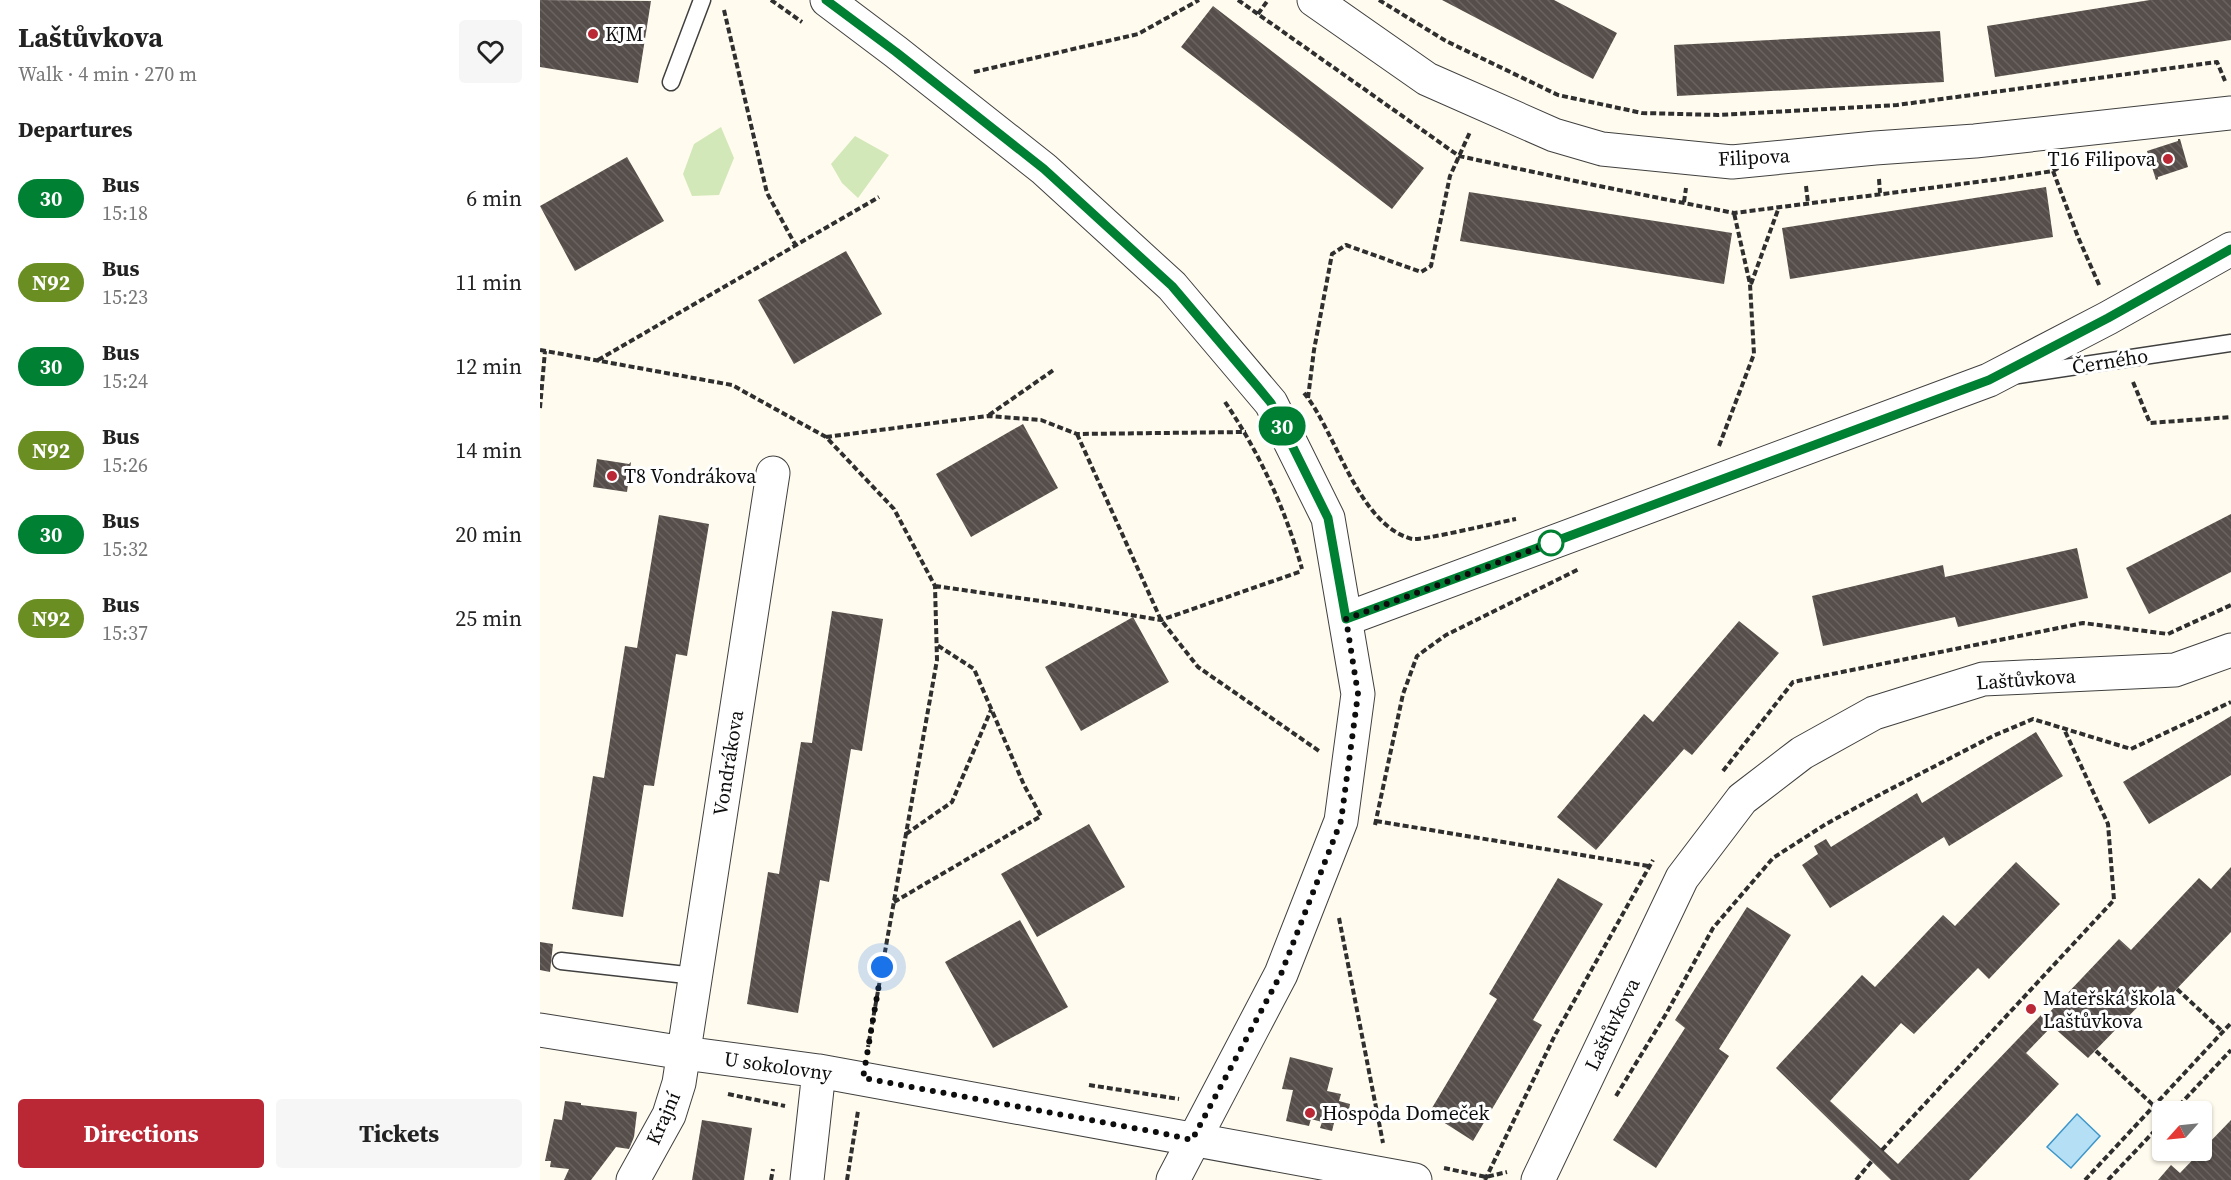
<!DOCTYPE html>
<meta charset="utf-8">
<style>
:root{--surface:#fff;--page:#f6f6f6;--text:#222;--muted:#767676;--accent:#ba2835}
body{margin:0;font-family:"Source Serif 4",serif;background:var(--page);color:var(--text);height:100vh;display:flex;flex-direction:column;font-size:22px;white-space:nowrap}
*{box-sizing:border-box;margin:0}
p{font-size:20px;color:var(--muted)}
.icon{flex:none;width:33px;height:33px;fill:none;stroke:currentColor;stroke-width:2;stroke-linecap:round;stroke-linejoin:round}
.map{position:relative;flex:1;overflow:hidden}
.details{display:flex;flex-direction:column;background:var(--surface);width:540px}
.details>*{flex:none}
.badge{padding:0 12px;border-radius:20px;font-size:21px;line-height:39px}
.needle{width:39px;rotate:243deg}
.buttons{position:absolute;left:1612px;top:1101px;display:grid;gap:12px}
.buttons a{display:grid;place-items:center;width:60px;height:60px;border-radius:6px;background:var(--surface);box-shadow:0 2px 4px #0004;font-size:30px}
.you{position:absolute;width:30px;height:30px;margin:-15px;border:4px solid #fff;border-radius:50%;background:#1a73e8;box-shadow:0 0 0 9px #1a73e833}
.map>.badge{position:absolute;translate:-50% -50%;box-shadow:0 0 0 3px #fff}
h2{padding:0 18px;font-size:22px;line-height:54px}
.round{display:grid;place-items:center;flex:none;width:63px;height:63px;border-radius:6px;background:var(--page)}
.overview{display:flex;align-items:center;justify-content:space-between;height:102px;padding:0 18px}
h1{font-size:28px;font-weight:700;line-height:45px}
.action{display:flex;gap:12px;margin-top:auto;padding:12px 18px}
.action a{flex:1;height:69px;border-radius:6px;background:var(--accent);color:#fff;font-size:24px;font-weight:700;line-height:69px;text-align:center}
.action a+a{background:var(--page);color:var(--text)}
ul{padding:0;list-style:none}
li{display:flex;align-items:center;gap:18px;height:84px;padding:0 18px}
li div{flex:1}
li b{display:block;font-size:22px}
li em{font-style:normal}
li .badge{min-width:66px;font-weight:700;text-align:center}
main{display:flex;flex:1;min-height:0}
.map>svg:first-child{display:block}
.grass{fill:#d3e8b9}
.water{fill:#b4dff5;stroke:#3d97ca;stroke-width:1.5}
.building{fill:url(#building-back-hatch)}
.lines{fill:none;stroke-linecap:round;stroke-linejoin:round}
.service-casing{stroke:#404040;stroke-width:19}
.minor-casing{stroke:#404040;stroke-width:35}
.tertiary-casing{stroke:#404040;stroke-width:35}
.path{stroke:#2f2f2f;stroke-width:4;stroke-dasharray:6 3;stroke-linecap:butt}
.service{stroke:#fff;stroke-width:16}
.minor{stroke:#fff;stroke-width:33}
.tertiary{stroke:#fff;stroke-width:33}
.line-casing{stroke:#fff;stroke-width:14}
.line{stroke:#008033;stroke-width:9}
.walk{stroke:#0d0d0d;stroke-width:6;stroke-dasharray:0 10.8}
.poi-dot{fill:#ba2835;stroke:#fff;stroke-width:2}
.stop-dot{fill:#fff;stroke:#008033;stroke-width:3}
.labels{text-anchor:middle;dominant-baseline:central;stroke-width:6;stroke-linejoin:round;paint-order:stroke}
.poi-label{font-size:20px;fill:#0d0d0d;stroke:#fff;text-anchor:start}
.street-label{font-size:20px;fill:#0d0d0d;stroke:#fff}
</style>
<main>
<section class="details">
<div class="overview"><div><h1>Laštůvkova</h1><p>Walk · 4 min · 270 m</p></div><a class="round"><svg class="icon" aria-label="heart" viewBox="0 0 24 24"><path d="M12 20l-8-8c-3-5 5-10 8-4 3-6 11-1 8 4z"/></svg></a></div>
<h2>Departures</h2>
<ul>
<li><span class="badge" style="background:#008033;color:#fff">30</span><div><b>Bus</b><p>15:18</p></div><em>6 min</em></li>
<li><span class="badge" style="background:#6b8e23;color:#fff">N92</span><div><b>Bus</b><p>15:23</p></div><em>11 min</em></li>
<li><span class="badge" style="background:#008033;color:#fff">30</span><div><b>Bus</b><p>15:24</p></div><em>12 min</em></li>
<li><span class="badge" style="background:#6b8e23;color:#fff">N92</span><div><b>Bus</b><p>15:26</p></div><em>14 min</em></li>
<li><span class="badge" style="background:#008033;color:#fff">30</span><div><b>Bus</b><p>15:32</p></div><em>20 min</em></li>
<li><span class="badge" style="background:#6b8e23;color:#fff">N92</span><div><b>Bus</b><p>15:37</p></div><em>25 min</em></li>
</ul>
<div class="action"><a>Directions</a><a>Tickets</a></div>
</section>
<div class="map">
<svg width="1691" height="1180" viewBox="0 0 1691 1180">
<defs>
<pattern id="building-back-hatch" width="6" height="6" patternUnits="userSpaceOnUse" patternTransform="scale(1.5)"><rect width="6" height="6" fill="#564e4a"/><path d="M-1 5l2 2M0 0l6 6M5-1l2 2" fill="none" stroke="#696360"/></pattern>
</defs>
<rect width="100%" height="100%" fill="#fffbee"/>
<path class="grass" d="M181,127L194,158L179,195L152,196L143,174L154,144Z
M315,136L349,155L318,198L302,183L291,164Z"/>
<path class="water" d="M1537,1114L1560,1136L1531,1168L1507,1147Z"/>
<path class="building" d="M0,0L111,1L98,83L0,67Z
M902,0H1014L1077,33L1053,79Z
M1610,0H1691V40L1455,77L1447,26Z
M673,6L884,168L852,209L641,47Z
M1400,31L1404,82L1137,96L1134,45Z
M1638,139H1640L1648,167L1618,177V179L1616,180L1607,151L1638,141Z
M87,157L124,221L35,271L0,206Z
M1506,187L1513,237L1250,279L1242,228Z
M929,192L1192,233L1184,284L920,241Z
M306,251L342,314L254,364L218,300Z
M483,424L518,488L431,537L396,474Z
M57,459L89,464L91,462L87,492L53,487Z
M1691,514V572L1609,614L1586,568Z
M119,515L169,524L147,656L136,654L114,786L104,785L83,917L32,909L53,776L64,778L85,646L97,648Z
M1537,548L1548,598L1418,627L1415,617L1283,646L1272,596L1403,565L1405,577Z
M292,611L343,619L322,751L311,749L289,882L280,880L258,1013L207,1004L228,872L239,874L261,742L272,743Z
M593,617L629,682L541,731L505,667Z
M1199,621L1239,653L1152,755L1144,749L1056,850L1017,817L1104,714L1113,722Z
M1691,716V775L1609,824L1583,782Z
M1496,732L1523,776L1409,846L1404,837L1290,908L1262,865L1278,854L1274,846L1286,839L1291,847L1377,793L1382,803Z
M549,824L585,887L497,937L461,874Z
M1476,862L1520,904L1449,979L1438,968L1374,1034L1361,1023L1290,1101L1358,1164L1501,1015L1505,1017L1579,939L1591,950L1659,878L1671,889L1691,867V932L1629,997L1618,986L1548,1058L1512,1026L1486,1053L1519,1084L1429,1180H1351L1236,1068L1322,975L1335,987L1403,915L1415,926Z
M1018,878L1063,904L993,1020L1002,1025L933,1141L889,1113L957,999L949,994Z
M1207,907L1251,935L1179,1049L1189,1056L1116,1168L1073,1140L1145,1028L1135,1020Z
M480,920L528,1007L453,1048L405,962Z
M0,942L13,944L10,972L0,970Z
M750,1057L793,1068L787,1091L801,1094L799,1101L810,1104L807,1122L795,1119L792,1131L780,1128L782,1122L771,1119L769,1126L746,1121L753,1090L742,1089Z
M25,1101L41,1103V1105L97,1112L94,1137L89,1149L76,1147L51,1180H24L29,1169L10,1167L11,1161H5L14,1119L22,1120Z
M162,1120L212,1128L204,1180H152Z
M1691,1120V1180H1618L1631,1165L1640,1173Z"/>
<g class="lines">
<g class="service-casing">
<path id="service" d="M131,82L162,0
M1478,375L1691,343
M21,961L155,976"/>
</g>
<g class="minor-casing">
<path id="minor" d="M774,0L887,79L1014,135L1062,149L1192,162L1335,148L1435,141L1691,113
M806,619L1449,380L1568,318L1691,249
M0,1030L144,1053L279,1071L875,1180
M93,1180L129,1115L139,1083L233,473
M267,1180L279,1071
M998,1180L1142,878L1202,799L1262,753L1334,713L1443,679L1635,670L1691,650"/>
</g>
<g class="tertiary-casing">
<path id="tertiary" d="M287,0L356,52L504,169L632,286L731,403L788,518L818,694L801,821L741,974L633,1180"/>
</g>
<path class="path" d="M231,0L262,22
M698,0L919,156L1054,185L1194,213L1460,179L1513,171L1523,165
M839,0L906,41L1018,95L1102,113L1178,115L1357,105L1677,62L1685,81
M184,10L227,193L256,246
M718,14L728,0
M434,72L598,34L659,0
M1513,171L1538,237L1560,287
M1339,179L1340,193
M1266,186L1268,203
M1144,202L1146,188
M1211,284L1239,207
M0,350L192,385L286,437L354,509L395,586L397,660L328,1047
M58,360L339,197
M1593,382L1610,423L1691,417
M764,393C797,433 817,524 872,539C881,541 960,522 976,519
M768,398L774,350L792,254L806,245L881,272L891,266L910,176L930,132
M685,402C719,452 746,510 762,569
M0,408L5,351
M449,415L515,369
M537,434L621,620L658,667L779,751
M286,437L448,416L501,420L537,434L706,432
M1179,446L1214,354L1210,284L1194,213
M395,586L535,606L621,620L762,571
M1183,771L1253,682L1543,623L1628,634L1691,605
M836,821L1108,866
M835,825L863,694L877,656L906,635L1039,569
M366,834L412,802L451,710
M354,902L501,816L484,785L434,669L397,645
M799,918L843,1143
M1637,989L1683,1032
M1556,1051L1614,1106
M549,1085L639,1099
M188,1094L245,1106
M1076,1096L1126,1014L1173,928L1233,858L1286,824L1341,794L1453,736L1493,719L1591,749L1691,702
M1633,1112L1691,1050
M1342,1150L1574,900L1568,824L1524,729
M904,1168L946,1177L967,1172
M231,1180L233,1169
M307,1180L318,1111
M945,1180L1015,1035L1113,860
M1316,1180L1332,1161
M1545,1180L1691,1023
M1568,1180L1623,1122"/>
<use href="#service" class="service"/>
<use href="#minor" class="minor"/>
<use href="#tertiary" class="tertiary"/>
</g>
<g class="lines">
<g class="line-casing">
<path id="line" d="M286,0L356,52L504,169L632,286L717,386L731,403L788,518L806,619L1449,380L1568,318L1691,249"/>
</g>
<use href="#line" class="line"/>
<path class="walk" d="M342,967L323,1078L621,1133L652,1140L741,974L801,821L818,694L806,619L1011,543"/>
</g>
<g class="poi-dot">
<circle cx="53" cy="34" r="6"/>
<circle cx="1628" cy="159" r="6"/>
<circle cx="72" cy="476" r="6"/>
<circle cx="1491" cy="1009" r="6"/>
<circle cx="770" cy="1113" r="6"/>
</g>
<circle class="stop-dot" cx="1011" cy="543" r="12"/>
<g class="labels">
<g class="poi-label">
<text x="65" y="34">KJM</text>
<text x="1616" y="159" text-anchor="end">T16 Filipova</text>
<text x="84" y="476">T8 Vondrákova</text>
<text x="1503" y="998">Mateřská škola<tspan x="1503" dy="23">Laštůvkova</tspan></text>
<text x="782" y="1113">Hospoda Domeček</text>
</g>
<g class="street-label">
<text transform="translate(1214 157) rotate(-3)">Filipova</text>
<text transform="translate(1570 361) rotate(-9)">Černého</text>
<text transform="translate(1486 679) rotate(-4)">Laštůvkova</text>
<text transform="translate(188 763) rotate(-81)">Vondrákova</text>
<text transform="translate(1072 1024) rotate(-64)">Laštůvkova</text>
<text transform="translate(238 1066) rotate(8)">U sokolovny</text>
<text transform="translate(123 1118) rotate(-66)">Krajní</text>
</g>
</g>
</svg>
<div class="buttons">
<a><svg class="needle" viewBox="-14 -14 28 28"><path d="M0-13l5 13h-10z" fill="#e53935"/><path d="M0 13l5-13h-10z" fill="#767676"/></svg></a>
</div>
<div class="you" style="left:342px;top:967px"></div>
<b class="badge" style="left:742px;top:426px;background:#008033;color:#fff">30</b>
</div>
</main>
